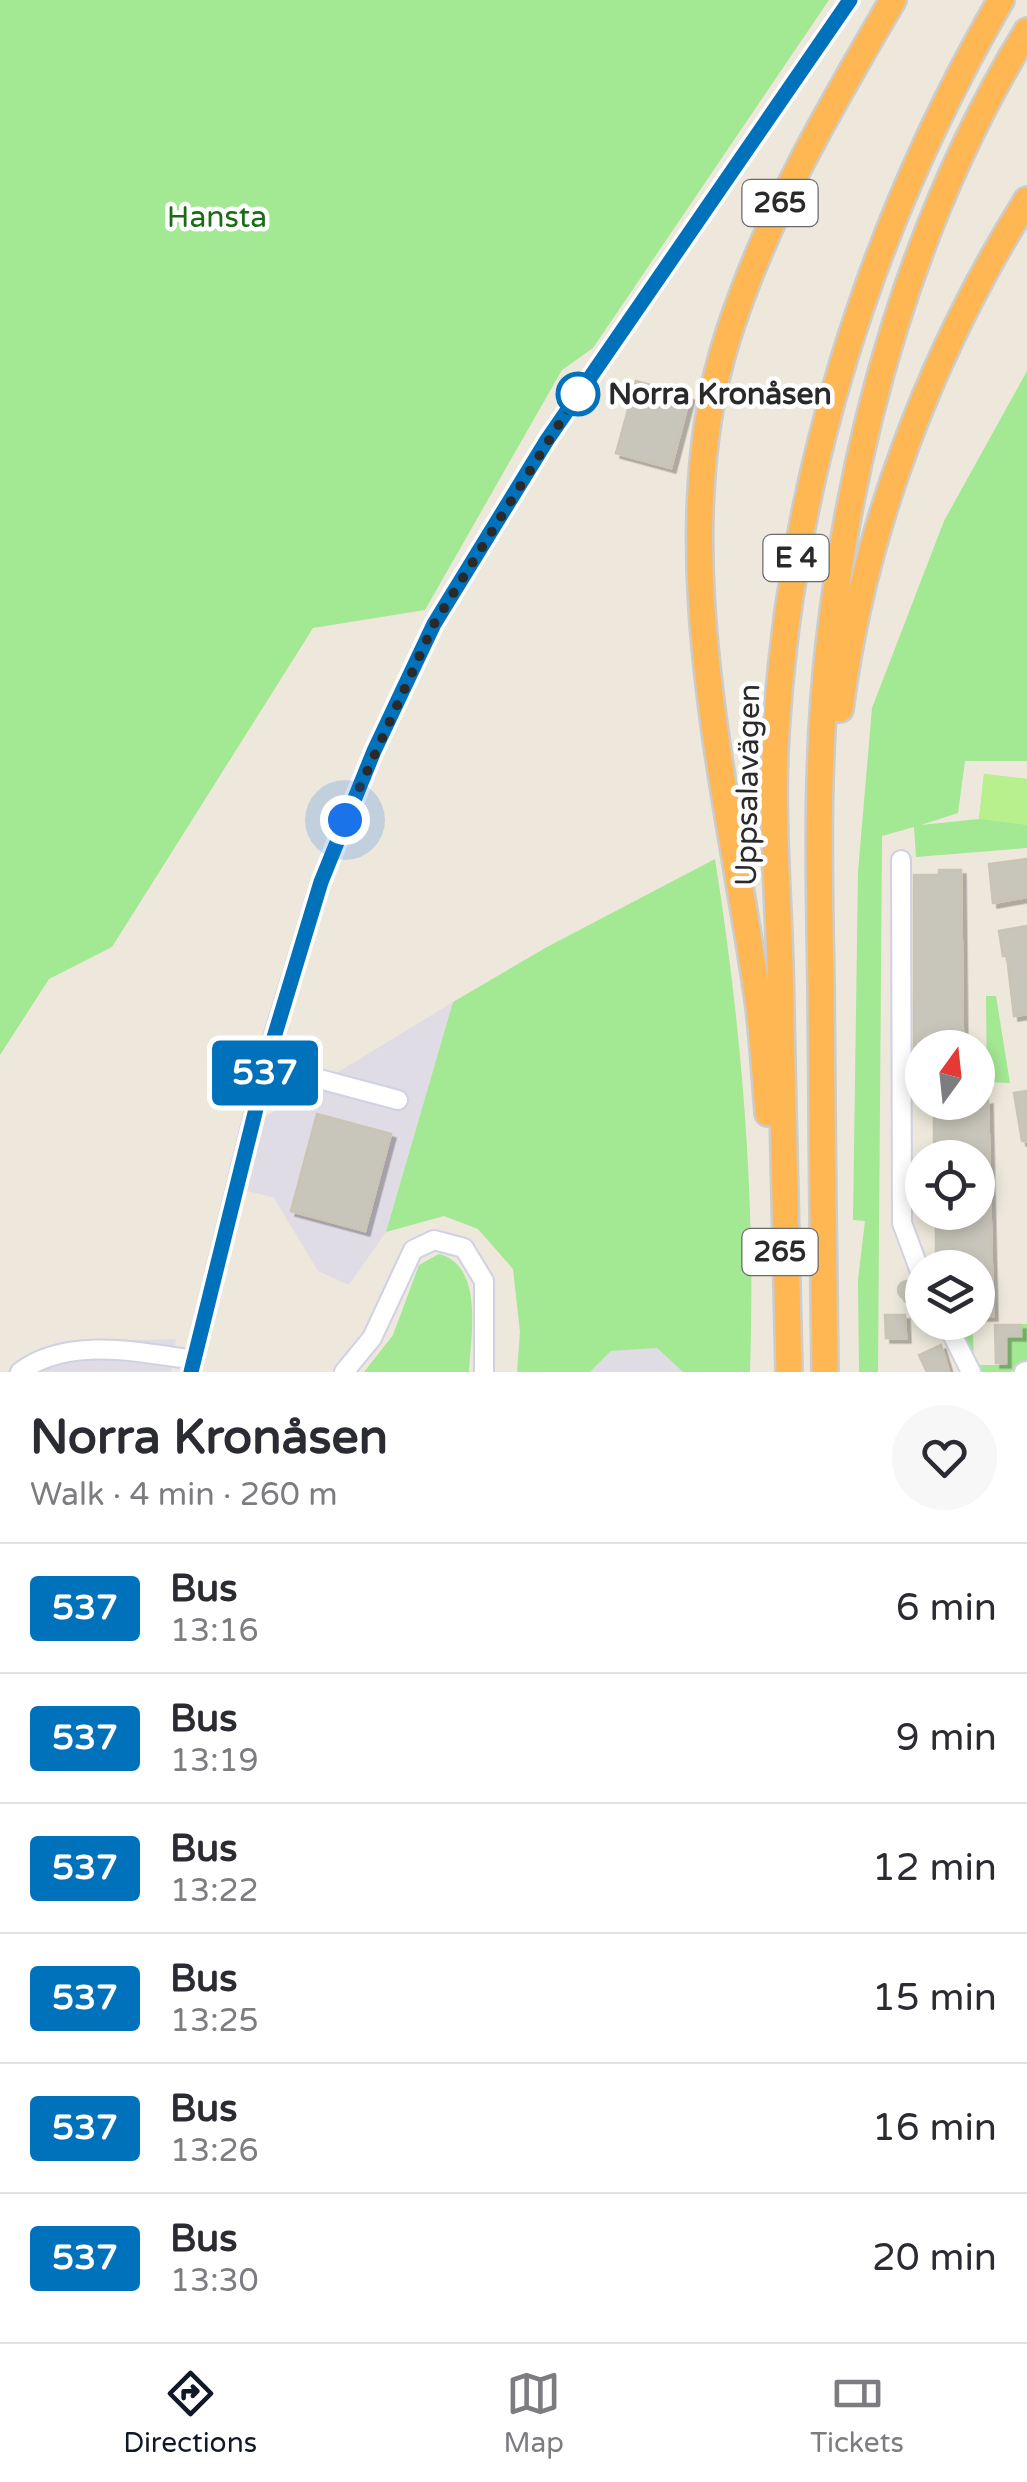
<!DOCTYPE html>
<meta charset="utf-8">
<style>
:root{--surface:#fff;--page:#f7f7f7;--text:#2b2b33;--muted:#7c7c81;--line:#e1e1e2;--accent:#111827}
body{margin:0;font-family:"Varela Round",sans-serif;background:var(--page);color:var(--text);height:100vh;display:flex;flex-direction:column;font-size:38px;white-space:nowrap}
*{box-sizing:border-box;margin:0}
p{font-size:32px;color:var(--muted)}
.icon{flex:none;width:55px;height:55px;fill:none;stroke:currentColor;stroke-width:2;stroke-linecap:round;stroke-linejoin:round}
.map{position:relative;height:1372px;overflow:hidden}
.side{display:flex;flex-direction:column;background:var(--surface);flex:1}
.side>*{flex:none}
.badge{padding:0 20px;border-radius:8px;font-size:35px;line-height:65px}
.needle{width:65px;rotate:15deg}
.tools{position:absolute;left:905px;top:1030px;display:grid;gap:20px}
.tools a{display:grid;place-items:center;width:90px;height:90px;border-radius:50%;background:var(--surface);box-shadow:0 5px 15px #0003;font-size:50px}
.you{position:absolute;width:50px;height:50px;margin:-25px;border:8px solid #fff;border-radius:50%;background:#1a73e8;box-shadow:0 0 0 15px #1a73e833}
.map>.badge{position:absolute;translate:-50% -50%;box-shadow:0 0 0 5px #fff}
.round{display:grid;place-items:center;flex:none;width:105px;height:105px;border-radius:52px;background:var(--page)}
.overview{display:flex;align-items:center;justify-content:space-between;height:170px;padding:0 30px}
h1{font-size:48px;font-weight:800;line-height:75px}
ul{padding:0;list-style:none}
li{display:flex;align-items:center;gap:30px;height:130px;padding:0 30px;border-top:2px solid var(--line)}
li div{flex:1}
li b{display:block;font-size:38px}
li em{font-style:normal}
li .badge{min-width:110px;font-weight:700;text-align:center}
.menu{display:flex;justify-content:space-around;align-items:center;height:140px;border-top:2px solid var(--line);background:var(--surface);font-size:28px;color:var(--muted)}
.menu a{display:grid;justify-items:center;gap:5px}
.menu .active{color:var(--accent)}
.map>svg:first-child{display:block}
.industrial{fill:#e0dce5}
.green{fill:#a3e893}
.pitch{fill:#b8f08e}
.building{fill:#c8c5ba;stroke:#c9c4b4;stroke-width:2.5;filter:url(#shadow)}
.lines{fill:none;stroke-linecap:round;stroke-linejoin:round}
.minor-casing{stroke:#d0d1e4;stroke-width:22}
.highway-casing{stroke:#ccc;stroke-width:30}
.minor{stroke:#fff;stroke-width:18}
.highway{stroke:#ffb754;stroke-width:25}
.line-casing{stroke:#fff;stroke-width:22}
.line{stroke:#0072bc;stroke-width:15}
.walk{stroke:#2a2a2a;stroke-width:10;stroke-dasharray:0 18}
.stop-dot{fill:#fff;stroke:#0072bc;stroke-width:5}
.labels{text-anchor:middle;dominant-baseline:central;stroke-width:9;stroke-linejoin:round;paint-order:stroke}
.shield{fill:#fff;stroke:#6a6a6a;stroke-width:2.5}
.shield-label{font-size:28px;font-weight:bold;fill:#2a2a2a}
.park-label{font-size:30px;fill:#1a6c15;stroke:#fff}
.stop-label{font-size:30px;font-weight:bold;fill:#2a2a2a;stroke:#fff;text-anchor:start}
.street-label{font-size:30px;fill:#2a2a2a;stroke:#fff}
</style>
<div class="map">
<svg width="1027" height="1372" viewBox="0 0 1027 1372">
<defs>
<filter id="shadow"><feDropShadow dx="4.5" dy="4.5" stdDeviation="0" flood-color="#0004"/></filter>
</defs>
<rect width="100%" height="100%" fill="#ede8db"/>
<path class="industrial" d="M453,1002L386,1232L349,1285L318,1271L274,1198L247,1191L266,1116Z
M176,1339L171,1372H7L27,1358L79,1341Z
M657,1348L683,1372H590L611,1351Z"/>
<path class="green" d="M0,0H829L593,348L562,370L425,610L313,628L112,947L49,979L0,1055Z
M1027,371V761H965L958,813L921,825L979,819L984,774L1027,779V848L916,857L914,827L882,836L878,1372H859L858,1280L865,1221L853,1220L858,872L872,708L944,521Z
M715,859C742,1030 756,1199 750,1372H683L657,1348L611,1351L590,1372H517L520,1332L513,1269L478,1229L444,1216L386,1232L453,1002L547,947Z
M986,996H996L1010,1083L987,1082Z
M439,1254C484,1266 471,1334 469,1372H364L393,1335L419,1265Z
M1006,1324H1010L1011,1336H1021V1324H1027V1362L1010,1372H976L962,1336L973,1334L974,1365H1006Z"/>
<path class="pitch" d="M984,774L1027,779V825L979,819Z"/>
<path class="building" d="M636,381L690,396L671,468L616,453Z
M1027,859V897L993,903L989,864Z
M939,870H961L963,1048H920L921,1083H914V875H939Z
M1027,926V1014L1014,1016L1007,956H1003L999,931Z
M1027,1091V1141H1022L1014,1093Z
M988,1100L993,1316H978V1268H936V1215L969,1221V1215H978V1158H934V1102L967,1105Z
M317,1114L391,1134L365,1231L291,1211Z
M898 1290a9 9 0 1 1 18 0a9 9 0 1 1-18 0Z
M885,1315H905L906,1338H886Z
M995,1325H1021V1336H1006V1363H996Z
M941,1345L949,1372H927L919,1355Z"/>
<g class="lines">
<g class="minor-casing">
<path id="minor" d="M901,860L902,1223L922,1277
M267,1065L398,1100
M946,1322L971,1372
M20,1372C68,1336 139,1352 194,1360
M191,1372L271,1044L321,882L374,751L434,624L547,440L850,0
M344,1372L372,1338L413,1250L434,1240L464,1248L484,1281V1372
M1024,1372L1027,1371"/>
</g>
<g class="highway-casing">
<path id="highway" d="M840,709C863,530 931,353 1027,200
M768,1113C765,1076 763,1038 758,1000C729,795 662,543 727,339C765,218 829,109 893,0
M789,1372C785,1236 783,1100 780,964C778,894 772,822 775,753C787,489 869,227 1001,0
M825,1372C823,1243 822,1115 821,986C819,873 816,758 829,645C853,431 914,215 1027,31"/>
</g>
<use href="#minor" class="minor"/>
<use href="#highway" class="highway"/>
</g>
<g class="lines">
<g class="line-casing">
<path id="line" d="M191,1372L272,1044L321,882L374,751L434,624L547,440L850,0"/>
</g>
<use href="#line" class="line"/>
<path class="walk" d="M345,820L434,624L578,394"/>
</g>
<circle class="stop-dot" cx="578" cy="394" r="20"/>
<g class="labels">
<g class="shield">
<rect x="742.5" y="180" width="75" height="46" rx="8"/>
<rect x="763.5" y="535" width="65" height="46" rx="8"/>
<rect x="742.5" y="1229" width="75" height="46" rx="8"/>
</g>
<g class="shield-label">
<text x="780" y="203">265</text>
<text x="796" y="558">E 4</text>
<text x="780" y="1252">265</text>
</g>
<g class="park-label">
<text x="217" y="217">Hansta</text>
</g>
<g class="stop-label">
<text x="608" y="394">Norra Kronåsen</text>
</g>
<g class="street-label">
<text transform="translate(748 785) rotate(-89)">Uppsalavägen</text>
</g>
</g>
</svg>
<div class="tools">
<a><svg class="needle" viewBox="-14 -14 28 28"><path d="M0-13l5 13h-10z" fill="#e53935"/><path d="M0 13l5-13h-10z" fill="#7c7c81"/></svg></a>
<a><svg class="icon" aria-label="locate" viewBox="0 0 24 24"><circle cx="12" cy="12" r="6"/><path d="M12 2v4M12 18v4M2 12h4M18 12h4"/></svg></a>
<a><svg class="icon" aria-label="layers" viewBox="0 0 24 24"><path d="M12 4l9 5-9 5-9-5zM3 14l9 5 9-5"/></svg></a>
</div>
<div class="you" style="left:345px;top:820px"></div>
<b class="badge" style="left:265px;top:1073px;background:#0072bc;color:#fff">537</b>
</div>
<section class="side">
<div class="overview"><div><h1>Norra Kronåsen</h1><p>Walk · 4 min · 260 m</p></div><a class="round"><svg class="icon" aria-label="heart" viewBox="0 0 24 24"><path d="M12 20l-8-8c-3-5 5-10 8-4 3-6 11-1 8 4z"/></svg></a></div>
<ul>
<li><span class="badge" style="background:#0072bc;color:#fff">537</span><div><b>Bus</b><p>13:16</p></div><em>6 min</em></li>
<li><span class="badge" style="background:#0072bc;color:#fff">537</span><div><b>Bus</b><p>13:19</p></div><em>9 min</em></li>
<li><span class="badge" style="background:#0072bc;color:#fff">537</span><div><b>Bus</b><p>13:22</p></div><em>12 min</em></li>
<li><span class="badge" style="background:#0072bc;color:#fff">537</span><div><b>Bus</b><p>13:25</p></div><em>15 min</em></li>
<li><span class="badge" style="background:#0072bc;color:#fff">537</span><div><b>Bus</b><p>13:26</p></div><em>16 min</em></li>
<li><span class="badge" style="background:#0072bc;color:#fff">537</span><div><b>Bus</b><p>13:30</p></div><em>20 min</em></li>
</ul>
</section>
<nav class="menu">
<a class="active"><svg class="icon" aria-label="directions" viewBox="0 0 24 24"><path d="M12 3l9 9-9 9-9-9zM9 14v-3h6M13 9l2 2-2 2"/></svg>Directions</a>
<a><svg class="icon" aria-label="map" viewBox="0 0 24 24"><path d="M3 6l6-2 6 2 6-2v14l-6 2-6-2-6 2zM9 4v14M15 6v14"/></svg>Map</a>
<a><svg class="icon" aria-label="tickets" viewBox="0 0 24 24"><path d="M3 7h18v10H3zM15 7v10"/></svg>Tickets</a>
</nav>
